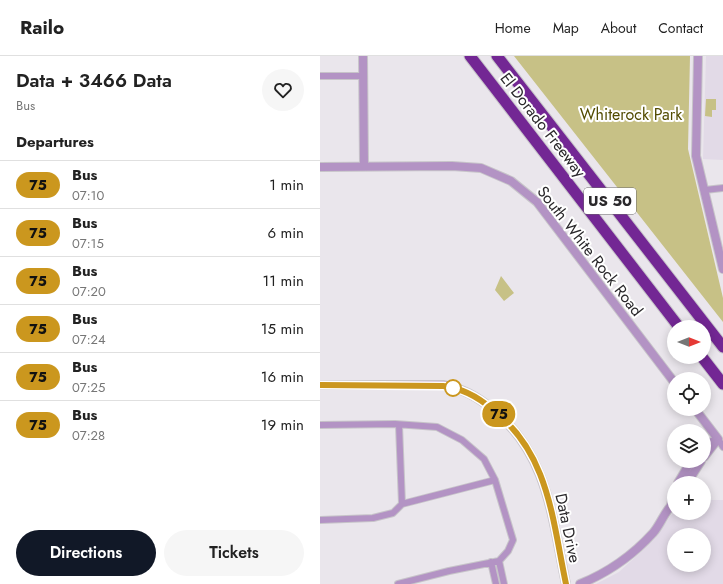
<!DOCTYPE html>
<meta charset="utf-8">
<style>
:root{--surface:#fff;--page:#f6f6f6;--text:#222;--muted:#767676;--line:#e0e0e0;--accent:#111827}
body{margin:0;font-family:Jost,sans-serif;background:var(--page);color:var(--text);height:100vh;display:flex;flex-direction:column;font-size:15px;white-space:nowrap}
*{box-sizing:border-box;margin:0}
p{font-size:13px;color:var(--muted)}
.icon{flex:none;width:22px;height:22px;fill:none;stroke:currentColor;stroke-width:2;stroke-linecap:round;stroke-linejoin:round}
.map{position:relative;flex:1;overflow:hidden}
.side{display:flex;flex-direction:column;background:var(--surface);width:320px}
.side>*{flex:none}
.badge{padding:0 8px;border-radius:13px;font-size:14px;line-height:26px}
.needle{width:26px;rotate:90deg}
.fabs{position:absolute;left:347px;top:264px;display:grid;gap:8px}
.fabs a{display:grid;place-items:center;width:44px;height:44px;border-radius:50%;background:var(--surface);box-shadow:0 2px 10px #0003;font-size:20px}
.map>.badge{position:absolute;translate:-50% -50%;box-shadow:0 0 0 2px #fff}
h2{padding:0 16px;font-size:15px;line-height:36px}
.round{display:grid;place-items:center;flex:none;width:42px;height:42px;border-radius:21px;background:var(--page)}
.overview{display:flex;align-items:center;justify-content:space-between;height:68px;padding:0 16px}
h1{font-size:19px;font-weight:600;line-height:30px}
.cta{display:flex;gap:8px;margin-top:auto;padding:8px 16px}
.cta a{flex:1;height:46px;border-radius:24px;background:var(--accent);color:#fff;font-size:16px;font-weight:600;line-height:46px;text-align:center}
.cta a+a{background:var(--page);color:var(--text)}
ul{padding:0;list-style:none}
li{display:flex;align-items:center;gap:12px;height:48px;padding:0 16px;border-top:1px solid var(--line)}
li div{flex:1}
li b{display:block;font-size:15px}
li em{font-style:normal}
li .badge{min-width:44px;font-weight:700;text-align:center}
header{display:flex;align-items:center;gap:24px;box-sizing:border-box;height:56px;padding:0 20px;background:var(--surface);border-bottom:1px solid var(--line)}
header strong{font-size:19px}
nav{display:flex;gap:22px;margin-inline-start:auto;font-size:14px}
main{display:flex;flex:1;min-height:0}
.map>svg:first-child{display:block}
.built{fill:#e2dae7;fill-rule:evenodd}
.green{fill:#c7c186}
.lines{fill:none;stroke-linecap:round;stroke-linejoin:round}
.minor-casing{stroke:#c7c4c9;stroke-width:8}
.tertiary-casing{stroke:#c7c4c9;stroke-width:10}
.motorway-casing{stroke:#c7c4c9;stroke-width:13}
.minor{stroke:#b393c4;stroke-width:6}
.tertiary{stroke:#b393c4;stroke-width:8}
.motorway{stroke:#732794;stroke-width:11}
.line-casing{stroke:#fff;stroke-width:9}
.line{stroke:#cb971e;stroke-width:6}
.stop-dot{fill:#fff;stroke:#cb971e;stroke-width:2}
.labels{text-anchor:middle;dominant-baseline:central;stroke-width:4;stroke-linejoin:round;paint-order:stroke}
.shield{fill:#fff;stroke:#6a686b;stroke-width:1}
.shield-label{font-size:15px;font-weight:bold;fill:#2a282b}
.park-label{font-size:16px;fill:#524b00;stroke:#fff}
.street-label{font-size:16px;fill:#2a282b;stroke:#fff}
</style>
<header>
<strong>Railo</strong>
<nav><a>Home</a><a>Map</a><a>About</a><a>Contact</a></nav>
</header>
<main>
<section class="side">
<div class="overview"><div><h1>Data + 3466 Data</h1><p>Bus</p></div><a class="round"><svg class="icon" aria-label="heart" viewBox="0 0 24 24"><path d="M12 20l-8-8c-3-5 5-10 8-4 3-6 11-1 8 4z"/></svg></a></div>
<h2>Departures</h2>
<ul>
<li><span class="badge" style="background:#cb971e;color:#111">75</span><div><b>Bus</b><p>07:10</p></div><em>1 min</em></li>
<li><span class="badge" style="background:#cb971e;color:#111">75</span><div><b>Bus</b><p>07:15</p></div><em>6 min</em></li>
<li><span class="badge" style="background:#cb971e;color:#111">75</span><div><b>Bus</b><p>07:20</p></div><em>11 min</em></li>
<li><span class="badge" style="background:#cb971e;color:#111">75</span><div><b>Bus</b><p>07:24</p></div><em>15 min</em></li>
<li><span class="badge" style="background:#cb971e;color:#111">75</span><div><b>Bus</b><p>07:25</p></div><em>16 min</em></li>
<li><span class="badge" style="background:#cb971e;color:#111">75</span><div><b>Bus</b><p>07:28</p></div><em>19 min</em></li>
</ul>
<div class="cta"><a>Directions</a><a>Tickets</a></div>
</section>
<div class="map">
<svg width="403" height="528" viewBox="0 0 403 528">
<rect width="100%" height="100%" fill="#eae6ec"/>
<path class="built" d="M386,0H403V104L383,103Z
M384,444H403V528H276L299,516L323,494L335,482L354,455V457H384ZM354,479H384V509H354Z"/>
<path class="green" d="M194,0H370L368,93L403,242V266Z
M386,43H396V54H392V61L385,60Z
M181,220L194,237L184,245L175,234Z"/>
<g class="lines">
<g class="minor-casing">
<path id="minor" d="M0,20H42
M385,134L403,132
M0,369L75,368L117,371L142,384L164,403L175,424L193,484L188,495L179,505L129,515L78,528
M79,369L82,448L175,424
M398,383L403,391
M0,464L53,462L73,457L82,448
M179,505L184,528
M171,506L176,528"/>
</g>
<g class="tertiary-casing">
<path id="tertiary" d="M43,0L44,110
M378,0L376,100L403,213
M0,111L132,110L161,112L191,125L217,146L354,326
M0,329H123C141,332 158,341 172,353C228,397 232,462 246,528
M375,353L398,383
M384,391L388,387L398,384
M384,401L398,383
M358,427L371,405
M367,427L381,405
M351,449L354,436
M260,528C287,517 313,499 333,477C341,468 345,454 354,447"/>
</g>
<g class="motorway-casing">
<path id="motorway" d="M150,0L359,271
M177,0L403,291
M382,301L403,328"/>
</g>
<use href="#minor" class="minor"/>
<use href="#tertiary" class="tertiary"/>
<use href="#motorway" class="motorway"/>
</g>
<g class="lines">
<g class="line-casing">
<path id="line" d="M0,329L123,330C141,332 158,341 172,353C229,397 232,462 246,528"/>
</g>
<use href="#line" class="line"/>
</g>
<circle class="stop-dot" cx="133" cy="332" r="8"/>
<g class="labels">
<rect class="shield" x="264" y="132" width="52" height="26" rx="3"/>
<g class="shield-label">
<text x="290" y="145">US 50</text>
</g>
<g class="park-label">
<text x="311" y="58">Whiterock Park</text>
</g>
<g class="street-label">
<text transform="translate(223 69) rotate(52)">El Dorado Freeway</text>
<text transform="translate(270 195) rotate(52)">South White Rock Road</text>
<text transform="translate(248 472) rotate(78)">Data Drive</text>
</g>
</g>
</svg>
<div class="fabs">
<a><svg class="needle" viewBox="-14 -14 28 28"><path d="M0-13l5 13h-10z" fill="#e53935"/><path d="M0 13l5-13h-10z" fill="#767676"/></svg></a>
<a><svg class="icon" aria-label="locate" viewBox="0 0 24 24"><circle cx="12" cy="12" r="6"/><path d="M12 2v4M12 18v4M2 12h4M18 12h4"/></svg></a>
<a><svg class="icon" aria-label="layers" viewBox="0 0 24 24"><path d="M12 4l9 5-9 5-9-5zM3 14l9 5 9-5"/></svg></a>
<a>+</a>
<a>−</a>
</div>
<b class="badge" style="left:179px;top:358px;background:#cb971e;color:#111">75</b>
</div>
</main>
